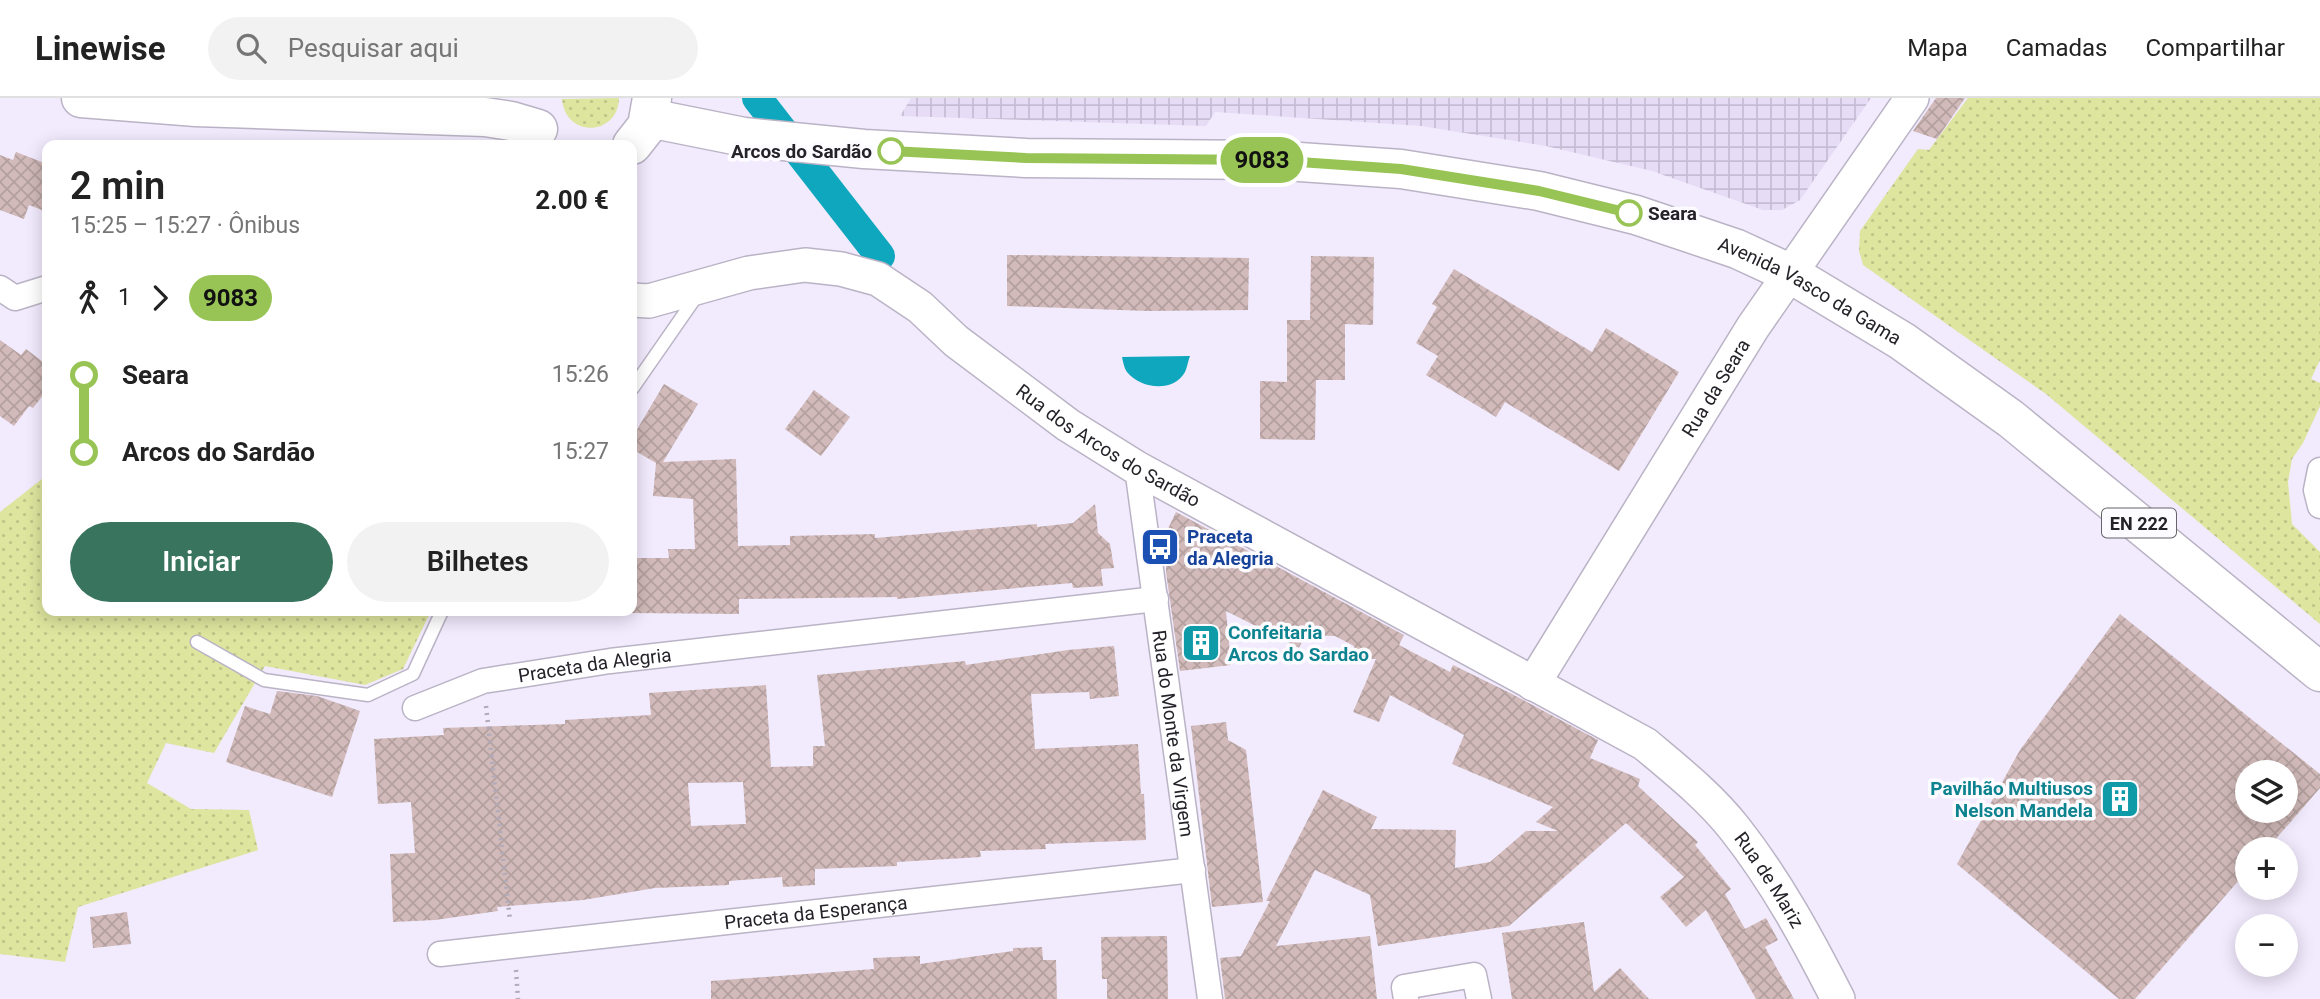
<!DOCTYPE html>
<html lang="pt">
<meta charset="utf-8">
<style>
:root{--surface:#fff;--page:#f2f2f2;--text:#222;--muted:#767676;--line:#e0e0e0;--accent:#39745e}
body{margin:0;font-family:Roboto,sans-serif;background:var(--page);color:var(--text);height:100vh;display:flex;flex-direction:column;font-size:26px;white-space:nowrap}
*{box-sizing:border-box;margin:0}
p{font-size:23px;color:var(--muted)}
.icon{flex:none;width:38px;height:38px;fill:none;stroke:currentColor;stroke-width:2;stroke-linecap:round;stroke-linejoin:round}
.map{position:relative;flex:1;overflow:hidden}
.panel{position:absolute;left:42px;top:42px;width:595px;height:476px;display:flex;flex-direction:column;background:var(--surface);border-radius:14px;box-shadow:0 4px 18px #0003}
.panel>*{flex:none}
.badge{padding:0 14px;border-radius:23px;font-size:24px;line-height:46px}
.fabs{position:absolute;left:2235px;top:662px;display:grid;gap:14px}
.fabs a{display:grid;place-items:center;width:63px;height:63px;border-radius:50%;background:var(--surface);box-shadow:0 4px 18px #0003;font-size:35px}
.map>.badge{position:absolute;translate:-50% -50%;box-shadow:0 0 0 4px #fff}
.legs{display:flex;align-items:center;gap:10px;height:77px;padding:0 28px;font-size:23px}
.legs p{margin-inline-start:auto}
.headline{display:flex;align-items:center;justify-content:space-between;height:119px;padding:0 28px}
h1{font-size:38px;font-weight:600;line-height:52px}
.action{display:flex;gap:14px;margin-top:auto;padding:14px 28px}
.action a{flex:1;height:80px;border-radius:42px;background:var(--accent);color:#fff;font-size:28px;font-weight:600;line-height:80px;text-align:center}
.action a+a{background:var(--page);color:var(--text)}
ul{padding:0 28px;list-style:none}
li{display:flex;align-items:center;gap:24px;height:77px;font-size:26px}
li i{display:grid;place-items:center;width:10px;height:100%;margin:0 9px;background:currentColor}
li i::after{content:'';width:18px;height:18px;margin:-9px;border:5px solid;border-radius:50%;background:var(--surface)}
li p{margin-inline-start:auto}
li:first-child i{background:linear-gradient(#0000 50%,currentColor 0)}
li:last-child i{background:linear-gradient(currentColor 50%,#0000 0)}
header{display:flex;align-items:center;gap:42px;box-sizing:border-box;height:98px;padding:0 35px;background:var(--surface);border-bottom:2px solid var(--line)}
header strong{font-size:33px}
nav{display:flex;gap:38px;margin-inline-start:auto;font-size:24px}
.search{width:490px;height:63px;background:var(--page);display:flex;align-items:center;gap:18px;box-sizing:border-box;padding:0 24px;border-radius:38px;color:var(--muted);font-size:26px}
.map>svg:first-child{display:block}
.industrial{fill:url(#industrial-grid)}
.grass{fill:url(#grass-dots)}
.water{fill:#0ea7bd}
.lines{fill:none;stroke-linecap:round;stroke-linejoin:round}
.canal{stroke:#0ea7bd;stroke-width:30}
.building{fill:url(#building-cross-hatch);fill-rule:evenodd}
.lane-casing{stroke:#bab3c5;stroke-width:15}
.street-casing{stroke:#bab3c5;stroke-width:27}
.secondary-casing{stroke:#bab3c5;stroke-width:36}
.primary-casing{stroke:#bab3c5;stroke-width:41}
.path{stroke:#b1aab9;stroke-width:4.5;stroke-dasharray:2 5;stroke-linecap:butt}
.lane{stroke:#fff;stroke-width:12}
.street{stroke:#fff;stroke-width:24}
.secondary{stroke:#fff;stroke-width:33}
.primary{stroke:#fff;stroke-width:38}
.line-1-casing{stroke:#fff;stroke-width:16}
.line-1{stroke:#98c455;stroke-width:10}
.stop-1-dot{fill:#fff;stroke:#98c455;stroke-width:3.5}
.labels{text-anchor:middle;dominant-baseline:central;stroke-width:7;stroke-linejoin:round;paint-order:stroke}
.shield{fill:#fcfbff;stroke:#666369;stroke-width:2}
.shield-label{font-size:18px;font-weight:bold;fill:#252229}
.stop-label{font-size:19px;font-weight:bold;fill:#252229;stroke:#fcfbff;text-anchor:end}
.street-label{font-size:19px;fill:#252229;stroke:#fcfbff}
.transit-label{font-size:19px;font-weight:bold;fill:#164399;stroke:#fcfbff;text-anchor:start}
.culture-label{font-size:19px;font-weight:bold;fill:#0d838f;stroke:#fcfbff;text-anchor:start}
</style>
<header>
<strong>Linewise</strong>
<div class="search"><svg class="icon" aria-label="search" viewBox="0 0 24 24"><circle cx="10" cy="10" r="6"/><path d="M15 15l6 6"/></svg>Pesquisar aqui</div>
<nav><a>Mapa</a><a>Camadas</a><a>Compartilhar</a></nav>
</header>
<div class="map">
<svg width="2320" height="901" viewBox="0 0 2320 901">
<defs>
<pattern id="industrial-grid" width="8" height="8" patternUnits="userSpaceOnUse" patternTransform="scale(1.75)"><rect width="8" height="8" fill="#e7dcf6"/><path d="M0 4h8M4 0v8" fill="none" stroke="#c6bcd3"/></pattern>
<pattern id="grass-dots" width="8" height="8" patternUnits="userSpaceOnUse" patternTransform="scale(1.75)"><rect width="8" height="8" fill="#dde59e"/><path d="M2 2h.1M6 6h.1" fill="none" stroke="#bec488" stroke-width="1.8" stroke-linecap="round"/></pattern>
<pattern id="building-cross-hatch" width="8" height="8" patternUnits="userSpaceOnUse" patternTransform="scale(1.75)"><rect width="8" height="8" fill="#d1bab9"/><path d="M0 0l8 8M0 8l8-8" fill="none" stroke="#b3a09f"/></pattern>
</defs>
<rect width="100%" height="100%" fill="#f2eafd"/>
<path class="industrial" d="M911,0H1871L1800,102L1782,112H1763L1652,73L1546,48L1421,28L1215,14L1206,28L900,18Z"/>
<path class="grass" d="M619,0C618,39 565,40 562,1Z
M1968,0H2320V262L2311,281L2320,285V308L2303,345L2292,361L2288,384L2292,426L2320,454V526L2046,296L1863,167L1859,153L1860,133L1918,51L1929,52Z
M47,377V513H431L403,571L365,587L265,568L214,655L166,645L147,685L191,711L249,712L258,752L78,809L65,864L0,856V414Z"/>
<path class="water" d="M1190,258C1188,263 1187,270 1185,274C1173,295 1141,291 1127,274C1124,270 1123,263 1122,259Z"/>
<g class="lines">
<path class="canal" d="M757,0L880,158"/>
</g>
<path class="building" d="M1936,0H1965L1937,41L1913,33Z
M16,54L47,66V114L29,107L24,121L0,112V57L13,62Z
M1007,157L1249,160L1248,212L1148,213L1007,208Z
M1311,158L1374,159L1373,227L1345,226V282H1316L1315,342L1260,341V283L1287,284V222H1310Z
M1454,171L1592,254L1606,230L1679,274L1619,373L1505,304L1496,319L1426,277L1438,258L1416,245L1437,209L1432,206Z
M0,242L21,257L26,251L47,267V292L33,310L29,308L14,328L0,318Z
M664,286L698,306L663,364L736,361L738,448L790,447V438L875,436V440L1037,426V429L1073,425L1095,406L1098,435L1110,446L1114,470L1101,471L1103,488L1073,490L1072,485L897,501V499L739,501V516L632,515V460H669L668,451H695L693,401L653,398L656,365L632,351V340Z
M814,292L850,319L821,358L785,331Z
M1176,414L1404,537L1399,547L1450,574L1453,567L1512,596L1598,642L1590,660L1640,681L1638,688L1698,744L1695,747L1731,791L1725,796L1745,831L1766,820L1778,842L1765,849L1794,901H1756L1706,812L1686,829L1660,799L1684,779L1626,725L1509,828L1378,848L1370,797L1315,772L1276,848L1370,838L1377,901H1225L1220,860L1241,858L1270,803H1266L1323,692L1377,719L1371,731L1456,732L1455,770L1490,764L1526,733H1558L1536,724L1553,709L1452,666L1464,637L1390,597L1379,624L1353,614L1376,561L1354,560V548L1335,538L1305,537L1299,550L1226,513L1231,567L1180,573L1166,474V435Z
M2120,516L2320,676V690L2267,751H2247V773L2135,901H2119L1957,766L2020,652ZM2247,674H2286V712H2247Z
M1114,548L1119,598L1090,601L1089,594L1031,596L1035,651L1138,646L1141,696H1144L1146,742L1045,746L1046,751L980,753L981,759L897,764V768L815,771V787L783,789L782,779L729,783V787L655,790L583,802L497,809L498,813L435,822L393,824L390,756L415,755L411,704L378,706L374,641L444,637L443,630L565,626V622L651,617L649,595L766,587L771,669L813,668V648H825L817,577L965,563L966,567L1068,552ZM743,684L746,726L691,728L688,685Z
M277,593L317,598L360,613L332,699L226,664L245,608L270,616Z
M1226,624L1228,642L1246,652L1263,804L1212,809L1191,628Z
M127,814L131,846L93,850L90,819Z
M1584,824L1594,894L1620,870L1649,901H1512L1502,835Z
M1167,838L1168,901H1107V881H1102L1101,839Z
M1042,849L1043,862H1056L1057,901H711V883L874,871L873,860L920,858V866L1013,853V850Z"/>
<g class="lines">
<g class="lane-casing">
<path id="lane" d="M632,291L698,196
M197,544L264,582L368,597L413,576L442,513"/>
</g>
<g class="street-casing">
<g id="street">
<path d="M0,190L15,200L47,190"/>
<path id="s1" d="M1137,370L1210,901"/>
<path d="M2320,372L2316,392L2320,408"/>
<path id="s2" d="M415,610L483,583L610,563L1156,501"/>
<path id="s3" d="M440,856L1193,772"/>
<path d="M1406,901L1404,889L1474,877L1479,901"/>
</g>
</g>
<g class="secondary-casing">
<g id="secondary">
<path id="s4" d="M632,202L649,203L749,175L805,167L841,171L878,181L920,209L956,243L1068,327L1137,370L1645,646C1676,672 1710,699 1735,731C1776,783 1808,842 1838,901"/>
<path id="s5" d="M1533,586L1753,229L1912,0"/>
</g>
</g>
<g class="primary-casing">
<g id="primary">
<path d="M81,0L196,9L485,19L511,23L538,31"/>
<path id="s6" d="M649,20L744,39L864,51L1026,60L1270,62L1401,71L1539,93L1636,117L1737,151L1789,175L1902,243L2011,321L2320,574"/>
<path d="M632,47L647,28L652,0"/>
</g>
</g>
<path class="path" d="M486,608L510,822
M516,872L518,901"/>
<use href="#lane" class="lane"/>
<use href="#street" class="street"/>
<use href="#secondary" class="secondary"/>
<use href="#primary" class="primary"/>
</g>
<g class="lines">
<g class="line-1-casing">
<path id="line-1" d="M891,53L1026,60L1270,62L1401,71L1539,93L1629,115"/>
</g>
<use href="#line-1" class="line-1"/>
</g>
<defs>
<g id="bus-square" transform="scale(2.0125)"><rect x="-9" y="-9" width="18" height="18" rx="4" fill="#1a4fb4" stroke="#fcfbff"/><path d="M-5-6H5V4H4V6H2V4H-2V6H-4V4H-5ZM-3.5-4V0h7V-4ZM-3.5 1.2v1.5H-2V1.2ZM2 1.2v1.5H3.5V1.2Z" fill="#fff"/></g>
<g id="building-square" transform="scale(2.0125)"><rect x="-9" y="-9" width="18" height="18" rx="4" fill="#0f9aa8" stroke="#fcfbff"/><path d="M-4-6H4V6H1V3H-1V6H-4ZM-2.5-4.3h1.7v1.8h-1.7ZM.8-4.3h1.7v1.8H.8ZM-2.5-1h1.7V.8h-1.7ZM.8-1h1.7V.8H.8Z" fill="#fff"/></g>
</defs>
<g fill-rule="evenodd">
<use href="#bus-square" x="1160" y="449"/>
<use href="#building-square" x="1201" y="545"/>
<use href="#building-square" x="2120" y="701"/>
</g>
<g class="stop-1-dot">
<circle cx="891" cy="53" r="12"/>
<circle cx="1629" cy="115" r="12"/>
</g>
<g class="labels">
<rect class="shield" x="2102" y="410.5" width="74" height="29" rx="5"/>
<g class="shield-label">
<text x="2139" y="425">EN 222</text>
</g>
<g class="stop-label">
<text x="872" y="53">Arcos do Sardão</text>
<text x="1648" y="115" text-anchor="start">Seara</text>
</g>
<g class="street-label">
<text stroke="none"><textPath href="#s6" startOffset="1185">Avenida Vasco da Gama</textPath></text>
<text stroke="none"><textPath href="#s5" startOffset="348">Rua da Seara</textPath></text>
<text stroke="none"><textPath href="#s4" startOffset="537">Rua dos Arcos do Sardão</textPath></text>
<text stroke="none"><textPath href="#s2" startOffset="186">Praceta da Alegria</textPath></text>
<text stroke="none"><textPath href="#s1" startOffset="268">Rua do Monte da Virgem</textPath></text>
<text stroke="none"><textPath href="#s4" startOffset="1337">Rua de Mariz</textPath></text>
<text stroke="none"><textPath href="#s3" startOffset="378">Praceta da Esperança</textPath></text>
</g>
<g class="transit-label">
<text x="1187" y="438">Praceta<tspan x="1187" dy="22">da Alegria</tspan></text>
</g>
<g class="culture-label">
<text x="1228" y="534">Confeitaria<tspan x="1228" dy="22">Arcos do Sardao</tspan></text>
<text x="2093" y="690" text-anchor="end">Pavilhão Multiusos<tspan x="2093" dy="22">Nelson Mandela</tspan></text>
</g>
</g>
</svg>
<div class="fabs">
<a><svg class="icon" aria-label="layers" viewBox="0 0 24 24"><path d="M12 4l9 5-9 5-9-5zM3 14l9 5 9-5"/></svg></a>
<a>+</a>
<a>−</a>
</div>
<b class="badge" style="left:1262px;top:62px;background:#98c455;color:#111">9083</b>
<section class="panel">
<div class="headline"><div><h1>2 min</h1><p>15:25 – 15:27 · Ônibus</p></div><b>2.00 €</b></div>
<div class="legs"><svg class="icon" aria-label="walk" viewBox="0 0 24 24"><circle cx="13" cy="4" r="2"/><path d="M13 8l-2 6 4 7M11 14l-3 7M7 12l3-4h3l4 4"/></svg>1<svg class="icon" aria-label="forward" viewBox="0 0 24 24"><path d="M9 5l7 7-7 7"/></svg><b class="badge" style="background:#98c455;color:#111">9083</b></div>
<ul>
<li><i style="color:#98c455"></i><b>Seara</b><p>15:26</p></li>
<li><i style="color:#98c455"></i><b>Arcos do Sardão</b><p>15:27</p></li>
</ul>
<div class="action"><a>Iniciar</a><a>Bilhetes</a></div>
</section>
</div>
